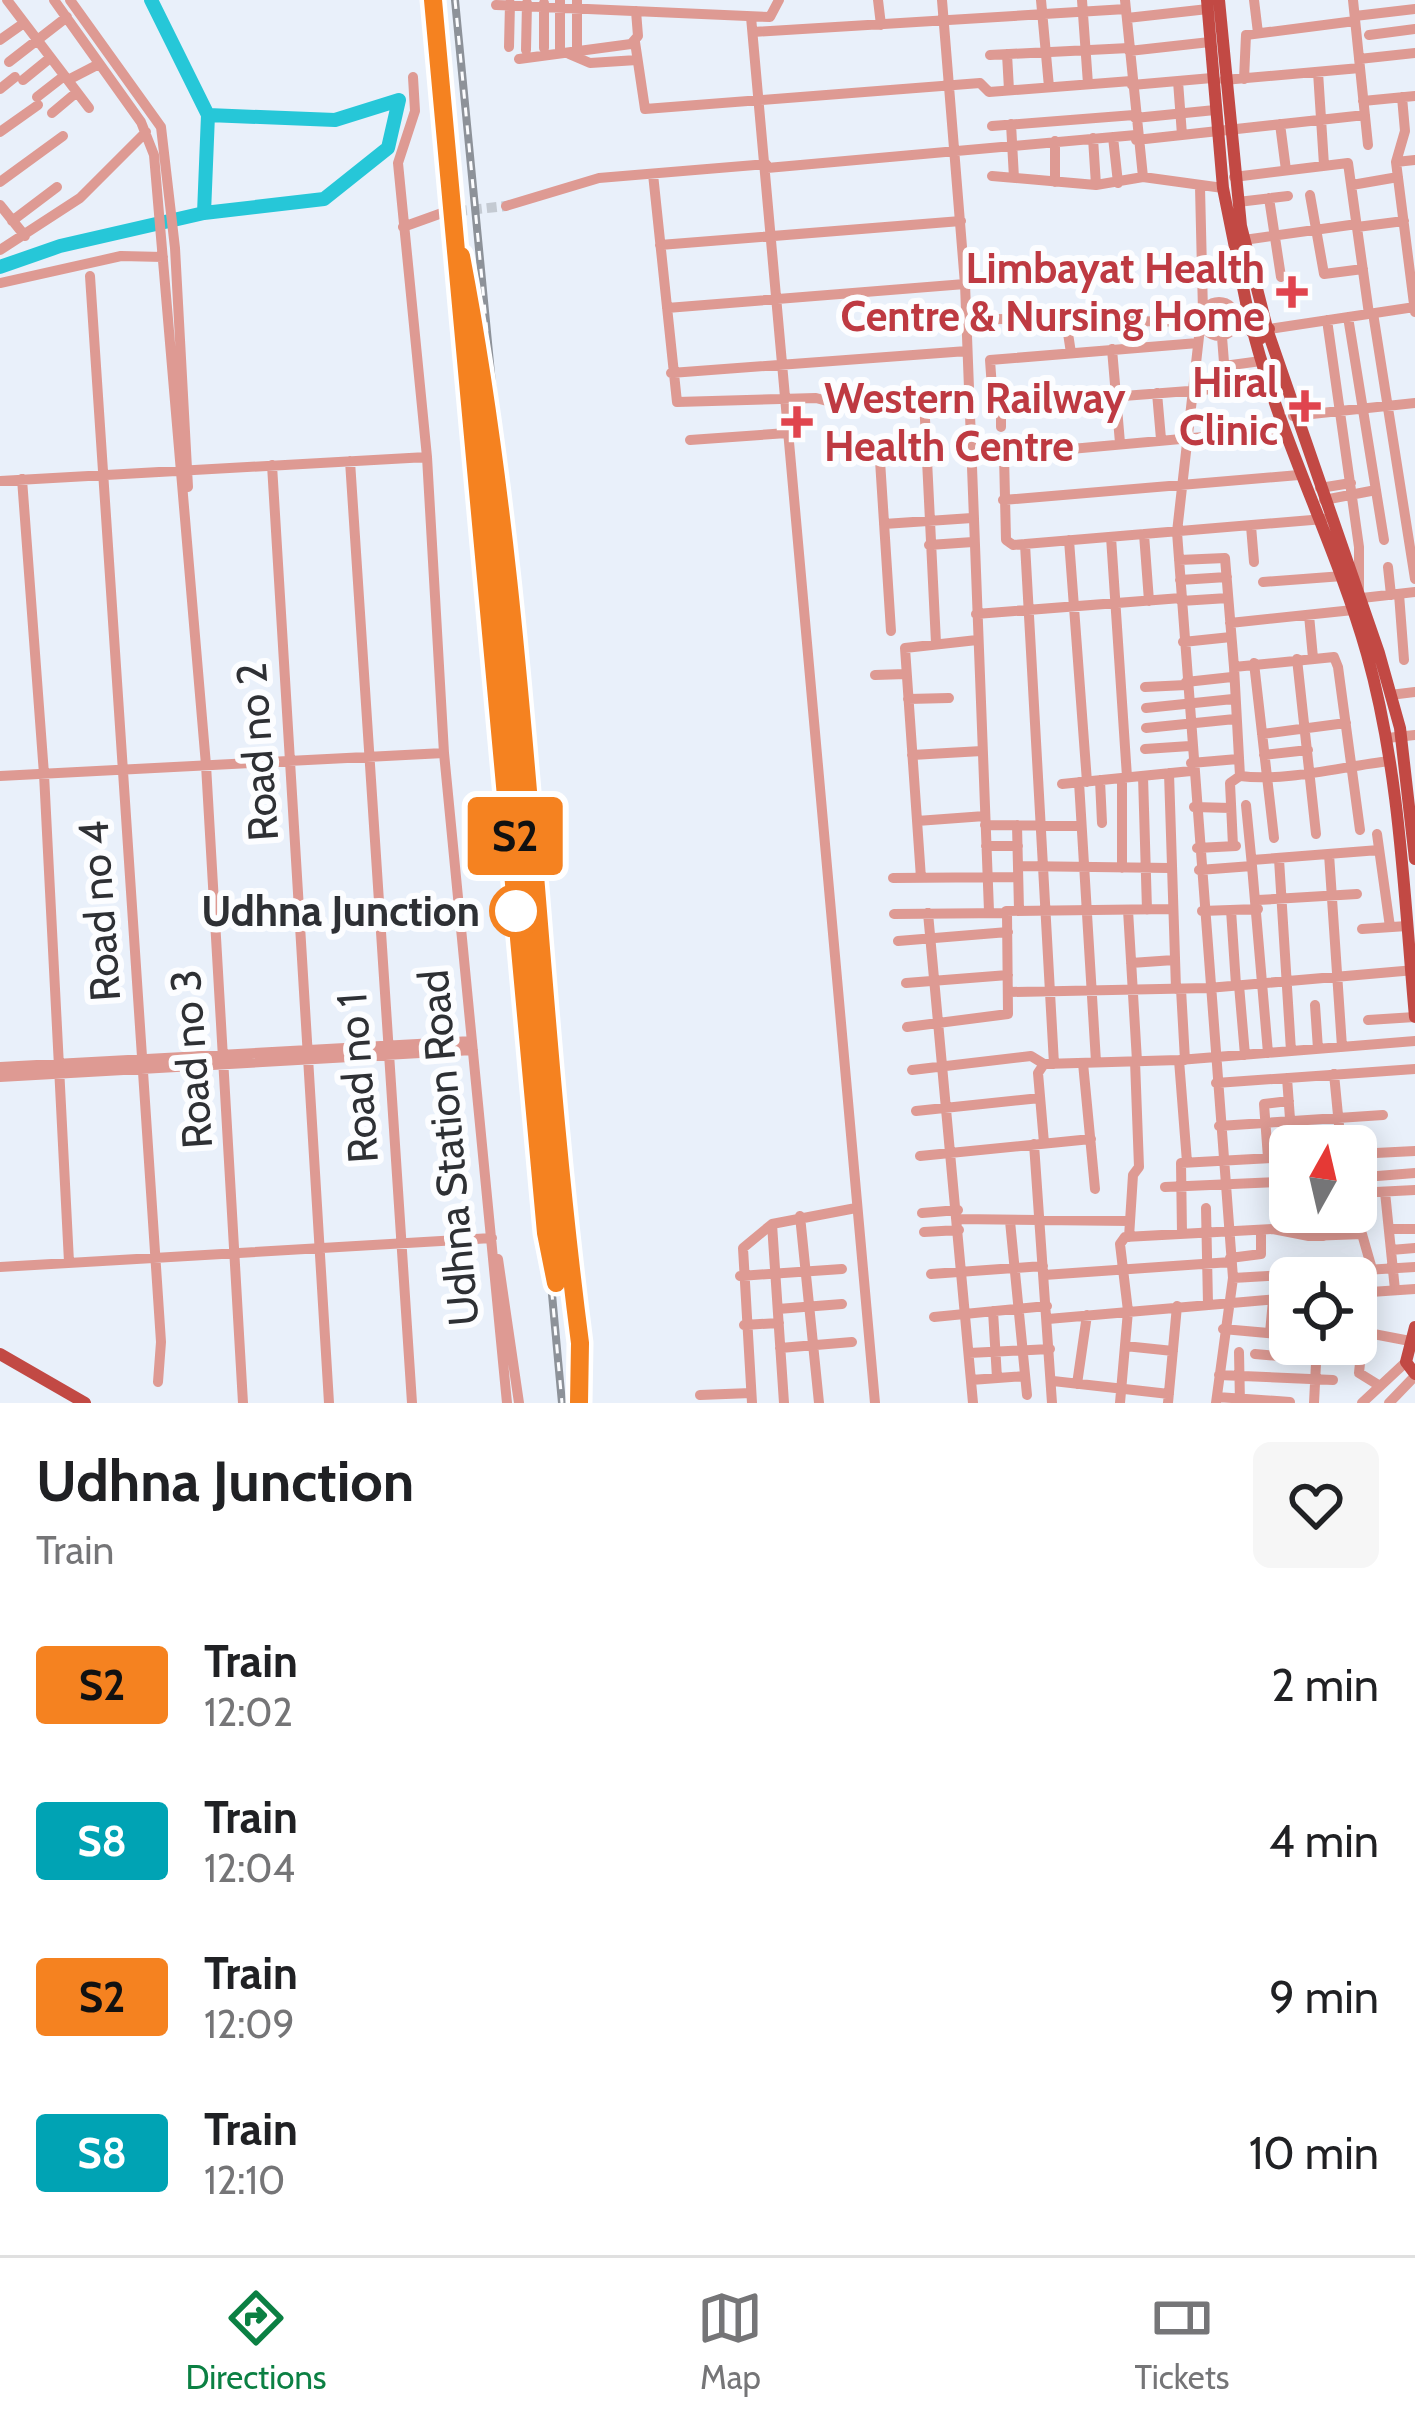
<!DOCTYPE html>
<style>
:root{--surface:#fff;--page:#f6f6f6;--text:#202124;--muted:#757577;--line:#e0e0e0;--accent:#0b8043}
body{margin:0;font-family:Cabin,sans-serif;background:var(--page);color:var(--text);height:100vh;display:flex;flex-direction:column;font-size:45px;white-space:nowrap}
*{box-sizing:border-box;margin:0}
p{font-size:39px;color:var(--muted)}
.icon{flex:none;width:66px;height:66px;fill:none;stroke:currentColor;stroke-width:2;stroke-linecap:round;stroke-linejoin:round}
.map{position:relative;height:1403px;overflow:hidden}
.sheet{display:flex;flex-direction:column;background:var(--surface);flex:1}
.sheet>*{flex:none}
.badge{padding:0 24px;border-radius:9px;font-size:42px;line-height:78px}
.needle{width:78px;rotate:8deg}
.controls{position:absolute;left:1269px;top:1125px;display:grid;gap:24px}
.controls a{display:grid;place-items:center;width:108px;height:108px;border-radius:18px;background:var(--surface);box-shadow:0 6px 30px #0003;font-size:60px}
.map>.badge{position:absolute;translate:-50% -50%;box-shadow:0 0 0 6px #fff}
.round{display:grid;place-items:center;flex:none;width:126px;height:126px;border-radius:18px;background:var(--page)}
.overview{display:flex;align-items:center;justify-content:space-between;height:204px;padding:0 36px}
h1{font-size:57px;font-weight:800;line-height:90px}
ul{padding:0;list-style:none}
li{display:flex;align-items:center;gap:36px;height:156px;padding:0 36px}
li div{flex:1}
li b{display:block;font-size:45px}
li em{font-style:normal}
li .badge{min-width:132px;font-weight:700;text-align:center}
.tab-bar{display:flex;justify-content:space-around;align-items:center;height:168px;border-top:3px solid var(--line);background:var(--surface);font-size:33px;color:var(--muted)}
.tab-bar a{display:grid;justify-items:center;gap:6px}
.tab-bar .active{color:var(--accent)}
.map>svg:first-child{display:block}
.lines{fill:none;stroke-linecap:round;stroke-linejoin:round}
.river{stroke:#26c7d8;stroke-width:14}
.minor-tunnel{stroke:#c4cad2;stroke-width:10;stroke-dasharray:10 5;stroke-linecap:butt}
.minor{stroke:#de9a93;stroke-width:10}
.major{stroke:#c24944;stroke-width:12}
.rail-casing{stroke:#8d9299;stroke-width:8}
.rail{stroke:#fcfdff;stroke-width:3;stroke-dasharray:9;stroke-linecap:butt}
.line-casing{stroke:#fff;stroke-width:27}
.line{stroke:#f58220;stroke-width:18}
.health-dot{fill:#e0444e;stroke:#fcfdff;stroke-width:4.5}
.stop-dot{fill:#fff;stroke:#f58220;stroke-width:6}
.labels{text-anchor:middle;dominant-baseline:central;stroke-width:12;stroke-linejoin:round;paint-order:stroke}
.health-label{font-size:42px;font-weight:bold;fill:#be3a42;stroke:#fcfdff;text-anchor:end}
.street-label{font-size:42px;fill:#2e3034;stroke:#fcfdff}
.stop-label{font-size:42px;font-weight:bold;fill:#2e3034;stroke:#fcfdff;text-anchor:end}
</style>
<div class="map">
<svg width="1415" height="1403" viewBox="0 0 1415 1403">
<rect width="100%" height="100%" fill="#e9f0fa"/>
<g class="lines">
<path class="river" d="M204,213L208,115
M0,267L60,246L204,213L324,199L388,148L399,100L335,120L208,115L151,0"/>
<path class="minor-tunnel" d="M442,213L506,206"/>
<path class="minor" d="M7,0L89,108
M54,0L141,122L154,155L206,765L243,1403
M70,0L161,127L175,248L188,487
M577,0V51
M878,0L881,25
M942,0L965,284L989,911
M1041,0L1049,87
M1082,0L1088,84
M1125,0L1143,177L1223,188
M1254,0L1258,33
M1353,0L1368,145
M496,5L770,17L779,0
M1355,16L1415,9
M751,17L875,1403
M1127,18L1208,9
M753,32L1126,9
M1369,35L1415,29
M0,40L24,23
M635,42L645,109L980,83L989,92L1131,81
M509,47L510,3
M544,48V3
M526,50L527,3
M1129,51L1210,42
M560,53V0
M569,54L590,63L637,60
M1007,54L1009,90
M990,55L1129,48
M519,59L631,44L638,36L636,11
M1359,59L1415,53
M9,62L67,17
M1318,72L1324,165
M413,77L415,111L398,163L427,457L444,753L507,1403
M1244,79L1246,35L1355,21
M23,80L50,58
M68,80L99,64
M1224,80L1360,68
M1178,81L1182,135
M1132,85L1212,78
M0,89L15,77
M37,97L64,76
M1402,97L1405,131L1396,162L1415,312
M1363,101L1415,96
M52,113L77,92
M1135,118L1215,110
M1011,124L1014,178
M1280,124L1286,170
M992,126L1134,115
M0,132L38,105
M1113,137L1118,183
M1093,138L1096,185
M1136,140L1365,115
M1396,162L1415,160
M767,168L1136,135
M653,174L677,402L816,398L838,404L967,398
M992,176L1096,185L1143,177
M1234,177L1348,163L1369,314
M0,182L63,136
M1055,182V141
M1352,185L1398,177
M1200,187L1203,312
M1310,195L1324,274L1363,269
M1269,198L1281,277
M1238,202L1288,196
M0,205L25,236
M506,206L599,178L766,164
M12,221L57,187
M403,227L442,213
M1357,227L1404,221
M1244,240L1357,224
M660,245L961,221
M0,250L80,198L146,132
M90,276L161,1342L158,1382
M0,283L121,256L163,257
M1202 319a17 17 0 1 1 34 0a17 17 0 1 1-34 0Z
M667,308L965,284
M1373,313L1415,579
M1348,317L1384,540
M994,319L1194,322
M1201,319L1177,532L1233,1278L1216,1403
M1066,320L1071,353
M1327,320L1359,547V589
M846,327L966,317
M1269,329L1415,307
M1222,337L1226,388
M1112,349L1120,443
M1224,366L1261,361
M671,373L967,351
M1157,393L1161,439
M924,399L936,643
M1002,406L993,402L990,360L1198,343
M1293,416L1415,403
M1001,427V409L1007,405L1267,385
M1281,430L1004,455L1006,540L1013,545L1324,519
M690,440L787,433
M879,445L891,631
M350,461L412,1403
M272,465L329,1403
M22,479L44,774L69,1262
M0,481L427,457
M1320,488L1351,483
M1003,500L1299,475
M1324,500L1376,490
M884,524L972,518
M1251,526L1254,562
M1144,534L1149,601
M1111,537L1127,777
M1069,540L1087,782
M1025,544L1054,1064
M929,545L973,542
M1179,560L1225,558L1234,667
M1388,567L1391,595
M1180,580L1227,577
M1263,582L1343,576
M1399,594L1404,660
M1362,598L1415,592
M1181,601L1228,598
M976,614L1181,598
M1309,615L1313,658
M1230,623L1353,610
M1183,642L1231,637
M1297,659L1316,834
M1254,663L1274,838
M875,675L906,674
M1186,682L1232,677
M1145,687L1186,685
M1390,695L1415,692
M908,699L949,698
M1146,708L1233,699
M1146,728L1235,719
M1262,734L1346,723
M1387,738L1415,735
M1145,749L1190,746
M912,755L982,751
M1264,755L1308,750
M1191,763L1238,759
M1169,773L1176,989
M0,776L444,753
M1143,776L1147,910
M1100,780L1102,823
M1079,782L1096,1062
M1062,784L1191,771
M1194,807L1231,808
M917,821L985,816
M985,825L1080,826
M1017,825L1019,910
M1360,830L1338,667L1334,657L1234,667L1240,776C1286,782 1344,766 1390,761
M1377,834L1390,927
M986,846H1018
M1233,846L1230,783L1240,776
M1197,848L1236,846
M1329,854L1342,1047
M1279,859L1291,1051
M1252,860L1379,850
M1018,866L1170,868
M1252,866L1268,1053
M1122,868V778
M1199,870L1252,866L1246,805
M893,878L1018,877
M921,878L905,648L977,640
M1258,900L1357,894
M1128,910L1137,1061
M1231,910L1236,985
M1006,911L1171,909
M1202,911L1258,909
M928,913L973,1403
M894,914L1007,913L1008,1014L907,1027
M1362,929L1407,926
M898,941L1008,932
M1131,963L1174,960
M906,983L1008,975
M1239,985L1245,1055
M1181,989L1185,1060
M1010,992L1208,988L1415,970
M1315,1005L1318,1049
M1368,1020L1415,1017
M1179,1060L1187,1162
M1083,1063L1095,1189
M0,1067L472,1041
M912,1070L1031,1056L1044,1064
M1334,1074L1341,1146
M0,1077L473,1050
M1287,1078L1292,1146
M1216,1083L1415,1069
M916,1111L1040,1098
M1219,1126L1383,1115
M1044,1143L1038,1073L1044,1064L1179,1060L1415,1041
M1034,1144L1052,1403
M1356,1154L1415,1151
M920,1156L1091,1139
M1268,1158L1264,1104L1289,1101
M1365,1177L1415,1173
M1165,1187L1279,1182
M1385,1192L1395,1290
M1356,1193L1415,1190
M1206,1208L1208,1304
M1324,1212V1236
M922,1213L958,1210
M800,1216L819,1403
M958,1219L1130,1221
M1010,1221L1027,1395
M772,1224L784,1403
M1389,1229H1415
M1278,1230L1279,1158
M924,1232L959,1230
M1182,1234L1181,1163L1290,1157
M1129,1237L1133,1175L1139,1167L1135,1061
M1391,1250L1415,1248
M1230,1258L1261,1254V1230
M498,1259L519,1403
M0,1267L492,1238
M931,1274L1043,1266
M1044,1275L1231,1262
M740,1276L842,1269
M1233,1278L1415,1267
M1367,1292L1359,1373L1380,1386
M1356,1293L1415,1289
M778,1309L842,1304
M993,1311L997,1378
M934,1317L1047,1306
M1048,1319L1290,1298
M744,1325L779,1323
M1223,1329L1290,1335
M1363,1332L1410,1341
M1270,1333L1273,1300
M1125,1346L1173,1351
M780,1348L852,1342
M1239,1352L1240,1403
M969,1353L1050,1349
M1255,1354L1291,1357
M1339,1359L1340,1344
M1219,1375L1333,1380
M971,1380L1025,1376
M1053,1381L1169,1394
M1077,1384L1087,1315
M700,1395L751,1393
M1217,1397L1290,1402
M752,1403L743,1248L772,1224L856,1208
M1120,1403L1128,1311L1120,1244L1125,1237L1273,1229L1309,1236L1362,1234L1372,1269
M1168,1403L1177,1306
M1314,1403L1317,1344
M1362,1403L1406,1362
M1389,1403L1415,1376"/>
<path class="major" d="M1207,0L1223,188L1252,332L1261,338L1269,329L1261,321L1252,330
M1219,0L1241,226L1266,324
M1268,332L1379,653L1400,728L1415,859
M1254,335C1283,445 1336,545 1367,654C1400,772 1404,895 1415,1017
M1415,1327L1406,1362L1415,1374
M0,1354L85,1403"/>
<g class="rail-casing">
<path id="rail" d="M433,0L562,1403
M455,0L567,1162L579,1403"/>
</g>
<use href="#rail" class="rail"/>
</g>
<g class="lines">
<g class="line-casing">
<path id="line" d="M433,0L546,1233L556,1283L461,256C530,615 533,982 580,1343L579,1403"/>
</g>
<use href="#line" class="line"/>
</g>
<g class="health-dot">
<path d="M1286 274h12v12h12v12h-12v12h-12v-12h-12v-12h12z"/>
<path d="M1299 388h12v12h12v12h-12v12h-12v-12h-12v-12h12z"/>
<path d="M791 404h12v12h12v12h-12v12h-12v-12h-12v-12h12z"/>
</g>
<circle class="stop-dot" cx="516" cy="911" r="24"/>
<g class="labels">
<g class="health-label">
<text x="1265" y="268">Limbayat Health<tspan x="1265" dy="48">Centre &amp; Nursing Home</tspan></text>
<text x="1278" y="382">Hiral<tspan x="1278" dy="48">Clinic</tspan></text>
<text x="824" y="398" text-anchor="start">Western Railway<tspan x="824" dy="48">Health Centre</tspan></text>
</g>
<g class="street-label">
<text transform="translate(257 752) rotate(-94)">Road no 2</text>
<text transform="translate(99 911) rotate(-94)">Road no 4</text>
<text transform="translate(191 1059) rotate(-94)">Road no 3</text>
<text transform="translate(357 1078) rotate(-94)">Road no 1</text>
<text transform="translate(448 1148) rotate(-95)">Udhna Station Road</text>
</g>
<g class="stop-label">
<text x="480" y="911">Udhna Junction</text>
</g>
</g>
</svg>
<div class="controls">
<a><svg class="needle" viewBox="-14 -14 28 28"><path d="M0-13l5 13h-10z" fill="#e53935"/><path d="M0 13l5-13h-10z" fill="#757577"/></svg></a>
<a><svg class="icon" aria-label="locate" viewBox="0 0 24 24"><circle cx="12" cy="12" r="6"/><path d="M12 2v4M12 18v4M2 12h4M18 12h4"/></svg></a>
</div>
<b class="badge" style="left:515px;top:836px;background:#f58220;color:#111">S2</b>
</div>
<section class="sheet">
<div class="overview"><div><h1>Udhna Junction</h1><p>Train</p></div><a class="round"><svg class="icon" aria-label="heart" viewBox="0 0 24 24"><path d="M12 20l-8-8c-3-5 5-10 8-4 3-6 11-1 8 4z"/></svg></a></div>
<ul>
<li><span class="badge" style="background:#f58220;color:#111">S2</span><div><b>Train</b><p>12:02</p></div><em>2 min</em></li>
<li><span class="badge" style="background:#00a3b4;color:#fff">S8</span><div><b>Train</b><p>12:04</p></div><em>4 min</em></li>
<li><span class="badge" style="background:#f58220;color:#111">S2</span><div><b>Train</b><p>12:09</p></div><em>9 min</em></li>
<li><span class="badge" style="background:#00a3b4;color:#fff">S8</span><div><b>Train</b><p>12:10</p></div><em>10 min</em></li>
</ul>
</section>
<nav class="tab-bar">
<a class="active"><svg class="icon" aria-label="directions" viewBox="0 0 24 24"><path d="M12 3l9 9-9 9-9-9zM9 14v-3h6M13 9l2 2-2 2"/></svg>Directions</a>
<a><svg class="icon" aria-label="map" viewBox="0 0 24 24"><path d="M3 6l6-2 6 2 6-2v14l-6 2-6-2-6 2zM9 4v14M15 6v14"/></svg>Map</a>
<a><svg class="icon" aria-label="tickets" viewBox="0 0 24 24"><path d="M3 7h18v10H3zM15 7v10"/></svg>Tickets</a>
</nav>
